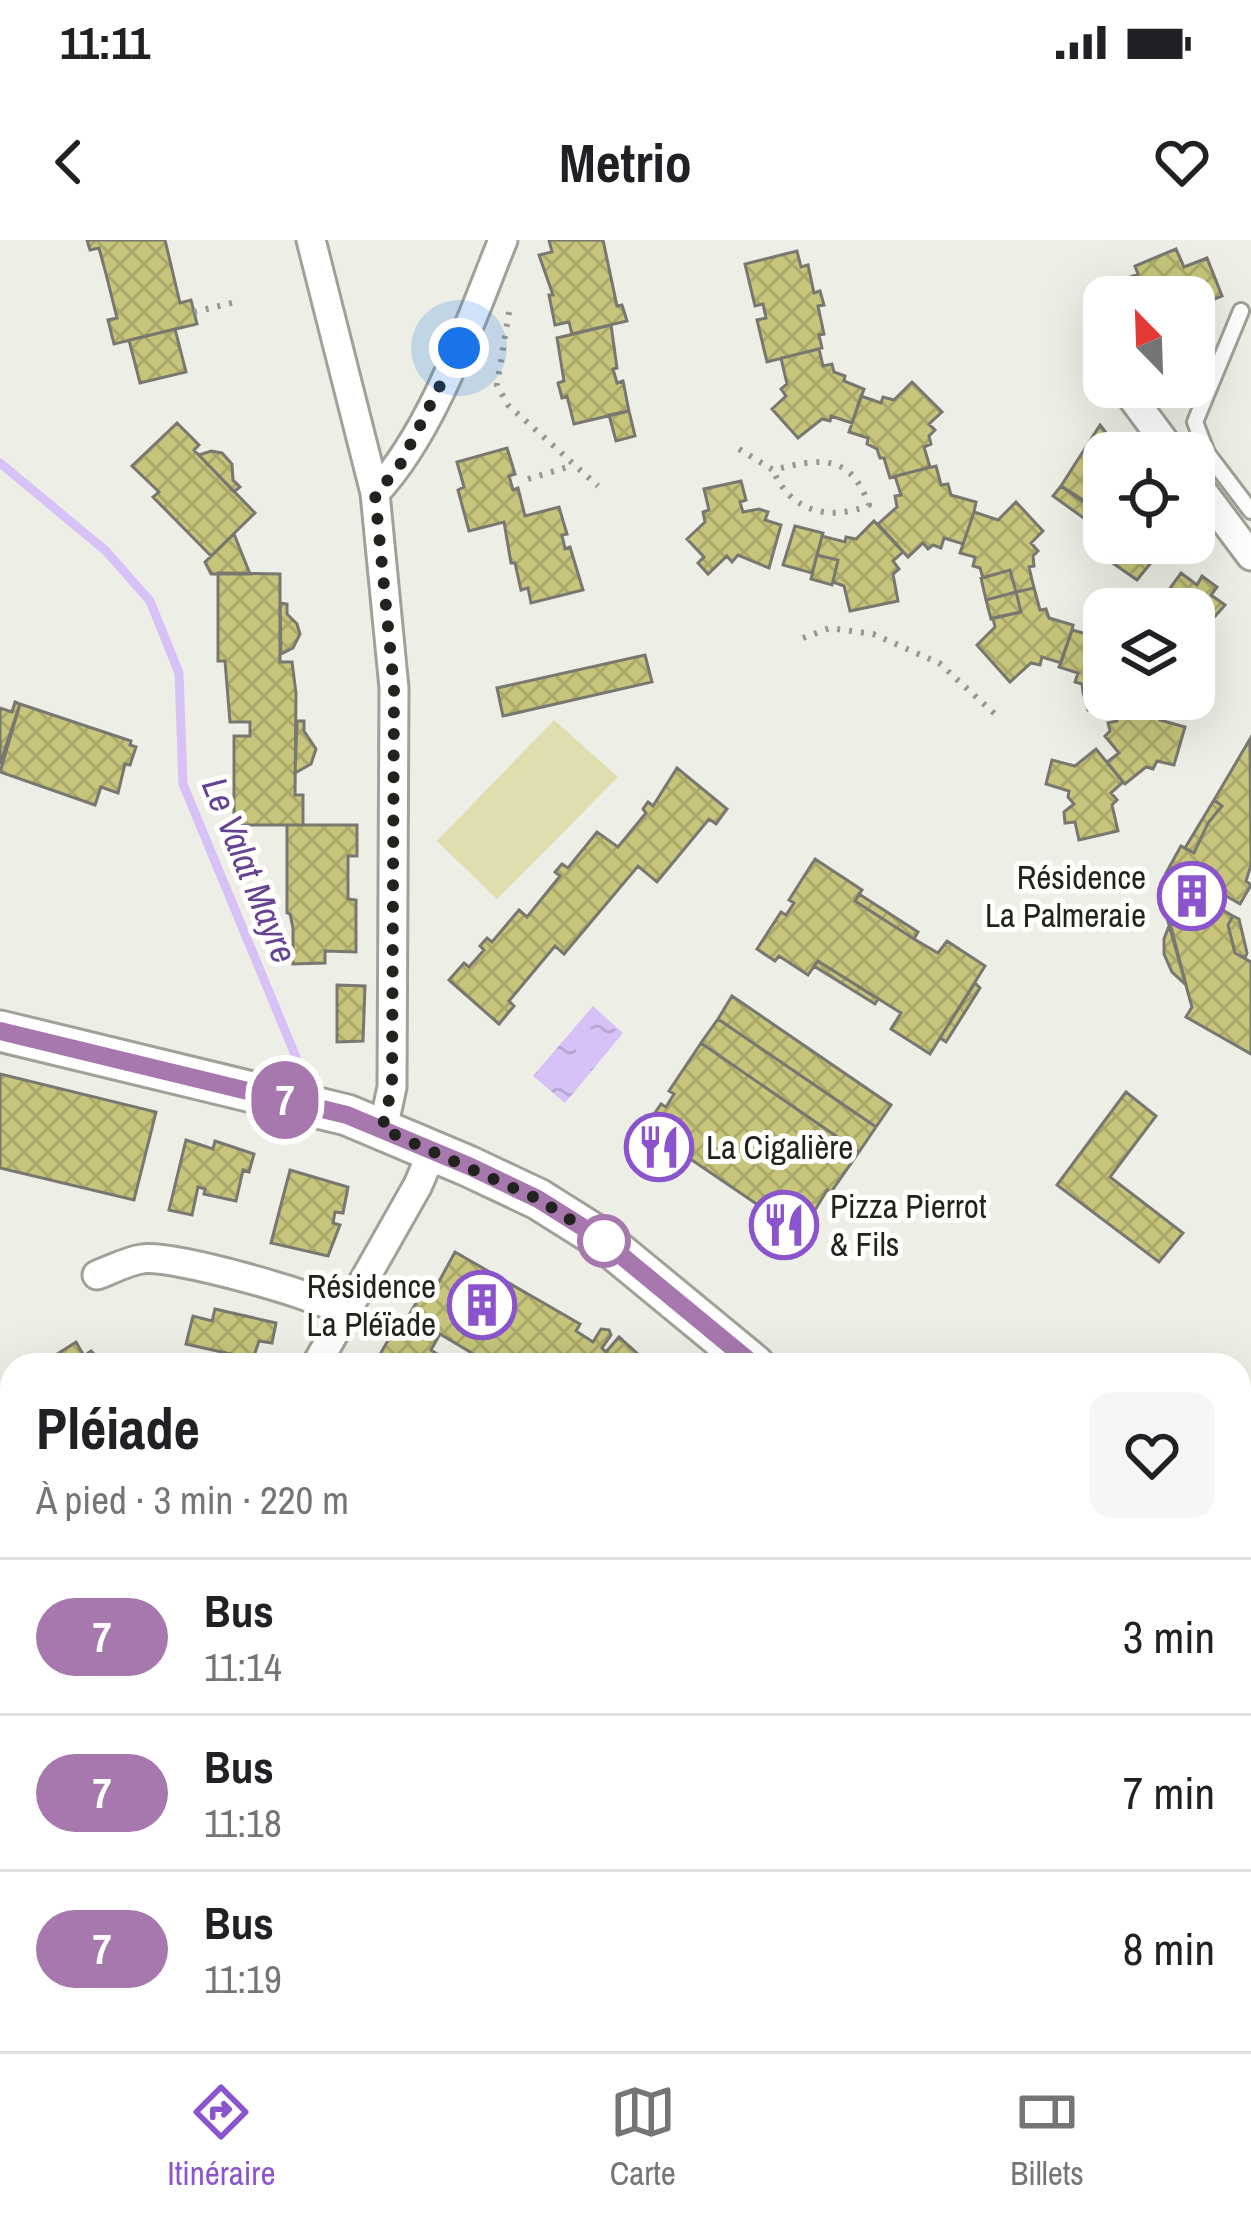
<!DOCTYPE html>
<html lang="fr">
<meta charset="utf-8">
<style>
:root{--surface:#fff;--page:#f6f6f6;--text:#202124;--muted:#757577;--line:#e0e0e0;--accent:#8b54cc}
body{margin:0;font-family:"Archivo Narrow",sans-serif;background:var(--page);color:var(--text);height:100vh;display:flex;flex-direction:column;font-size:45px;white-space:nowrap}
*{box-sizing:border-box;margin:0}
p{font-size:39px;color:var(--muted)}
.icon{flex:none;width:66px;height:66px;fill:none;stroke:currentColor;stroke-width:2;stroke-linecap:round;stroke-linejoin:round}
.map{position:relative;flex:1;overflow:hidden}
.drawer{position:absolute;left:0px;top:1113px;width:1251px;height:699px;display:flex;flex-direction:column;background:var(--surface);border-radius:36px 36px 0 0;box-shadow:0 12px 48px #0002}
.drawer>*{flex:none}
.badge{padding:0 24px;border-radius:39px;font-size:42px;line-height:78px}
.needle{width:78px;rotate:337deg}
.controls{position:absolute;left:1083px;top:36px;display:grid;gap:24px}
.controls a{display:grid;place-items:center;width:132px;height:132px;border-radius:24px;background:var(--surface);box-shadow:0 12px 48px #0002;font-size:60px}
.you{position:absolute;width:60px;height:60px;margin:-30px;border:9px solid #fff;border-radius:50%;background:#1a73e8;box-shadow:0 0 0 18px #1a73e833}
.map>.badge{position:absolute;translate:-50% -50%;box-shadow:0 0 0 6px #fff}
.round{display:grid;place-items:center;flex:none;width:126px;height:126px;border-radius:24px;background:var(--page)}
.headline{display:flex;align-items:center;justify-content:space-between;height:204px;padding:0 36px}
h1{font-size:57px;font-weight:700;line-height:90px}
ul{padding:0;list-style:none}
li{display:flex;align-items:center;gap:36px;height:156px;padding:0 36px;border-top:3px solid var(--line)}
li div{flex:1}
li b{display:block;font-size:45px}
li em{font-style:normal}
li .badge{min-width:132px;font-weight:700;text-align:center}
.status{display:flex;justify-content:space-between;align-items:center;height:84px;padding:0 60px;background:var(--surface);direction:ltr}
.status svg{height:33px;fill:currentColor}
header{display:flex;justify-content:space-between;align-items:center;height:156px;padding:0 36px;background:var(--surface);font-size:54px;font-weight:700}
.menu{display:flex;justify-content:space-around;align-items:center;height:168px;border-top:3px solid var(--line);background:var(--surface);font-size:33px;color:var(--muted)}
.menu a{display:grid;justify-items:center;gap:6px}
.menu .selected{color:var(--accent)}
.map>svg:first-child{display:block}
.pitch{fill:#dedeae}
.water{fill:url(#water-ripples)}
.lines{fill:none;stroke-linecap:round;stroke-linejoin:round}
.stream{stroke:#d7c2f8;stroke-width:9}
.building{fill:url(#building-cross-hatch);stroke:#787870;stroke-width:3}
.lane-casing{stroke:#a1a199;stroke-width:20}
.street-casing{stroke:#a1a199;stroke-width:33}
.secondary-casing{stroke:#a1a199;stroke-width:45}
.path{stroke:#979892;stroke-width:6;stroke-dasharray:3 9;stroke-linecap:butt}
.lane{stroke:#fff;stroke-width:14}
.street{stroke:#fff;stroke-width:27}
.secondary{stroke:#fff;stroke-width:39}
.line-casing{stroke:#fff;stroke-width:27}
.line{stroke:#a778ae;stroke-width:18}
.walk{stroke:#22221f;stroke-width:12;stroke-dasharray:0 21.6}
.stop-dot{fill:#fff;stroke:#a778ae;stroke-width:6}
.labels{text-anchor:middle;dominant-baseline:central;stroke-width:10;stroke-linejoin:round;paint-order:stroke}
.poi-label{font-size:33px;fill:#22221f;stroke:#fffffe;text-anchor:end}
.water-label{font-size:36px;font-style:italic;fill:#654391;stroke:#fffffe}
</style>
<div class="status"><b>11:11</b><svg viewBox="0 0 49 12"><path d="M0 12V9h3v3zM5 12V6h3v6zM10 12V3h3v9zM15 12V0h3v12zM26 1h20v11H26zM47 4h2v5h-2z"/></svg></div>
<header><svg class="icon" aria-label="back" viewBox="0 0 24 24"><path d="M15 5l-7 7 7 7"/></svg>Metrio<svg class="icon" aria-label="heart" viewBox="0 0 24 24"><path d="M12 20l-8-8c-3-5 5-10 8-4 3-6 11-1 8 4z"/></svg></header>
<div class="map">
<svg width="1251" height="1811" viewBox="0 0 1251 1811">
<defs>
<pattern id="water-ripples" width="26" height="14" patternUnits="userSpaceOnUse" patternTransform="scale(3)"><rect width="26" height="14" fill="#d7c2f8"/><path d="M2 4q2-2 4 0t4 0M15 11q2-2 4 0t4 0" fill="none" stroke="#b8a6d4"/></pattern>
<pattern id="building-cross-hatch" width="8" height="8" patternUnits="userSpaceOnUse" patternTransform="scale(3)"><rect width="8" height="8" fill="#c6c57b"/><path d="M0 0l8 8M0 8l8-8" fill="none" stroke="#aaa96a"/></pattern>
</defs>
<rect width="100%" height="100%" fill="#edeee5"/>
<path class="pitch" d="M554,480L618,537L497,659L437,601Z"/>
<path class="water" d="M593,766L623,793L565,863L533,836Z"/>
<g class="lines">
<path class="stream" d="M0,223L106,311L150,361L179,433L183,544L303,834"/>
</g>
<path class="building" d="M87,0H165L180,63L191,60L197,84L114,104L108,80L117,78L106,34L99,8L90,10Z
M549,0H603L617,66L622,65L627,81L572,94L569,82L555,85L549,55H553L539,15L552,12Z
M1176,9L1184,27L1207,18L1222,56L1205,63L1199,50L1181,57H1147L1146,54L1130,57L1123,40L1138,34L1135,26Z
M797,11L801,27L808,25L814,53L820,51L824,65L818,66L824,94L819,95L822,108L767,122L757,80L766,78L763,64L755,66L745,24Z
M611,85L617,128L613,129L617,143L623,141L629,171L574,184L567,156L562,158L558,143L564,141L557,98Z
M175,89L186,132L140,143L129,100Z
M819,109L823,126L832,124L834,132L845,136L844,141L864,149L852,183L831,176L830,181L822,179L798,198L772,169L786,156L781,149L787,144L781,118Z
M912,142L942,172L929,184L935,190L929,196L931,204L924,207L930,227L890,238L884,218H880L877,209L867,204L868,198L849,192L861,156L881,163L883,157L894,160Z
M629,171L635,196L616,201L609,175Z
M177,183L199,205L194,210L255,273L211,316L153,257L159,252L132,226Z
M1100,185L1114,203L1104,213V273L1061,246Z
M507,208L515,234L509,236L513,250L518,248L525,276L559,267L567,294L562,295L565,309L570,307L583,350L531,363L528,348L521,350L515,323H511L504,282L469,291L458,250L464,247L457,222Z
M211,211L222,213L232,224L233,240L240,247L234,252L199,215Z
M936,226L941,245L948,244L951,255L976,262L974,272L963,304L944,298L941,308L933,305L928,309L923,303L908,317L878,284L897,267L895,256L901,255L895,236Z
M741,241L746,260L740,262L743,272L759,269L768,272L765,280L781,285L769,328L738,315L732,322L727,316L708,334L698,323L704,317L687,299L705,282L703,272L709,270L704,249Z
M1061,246L1093,269L1085,279L1053,256Z
M1016,262L1043,291L1031,303L1038,311L1033,316L1034,326L1029,327L1034,348L1016,352L1010,330L983,338L980,328L973,326L975,317L960,313L974,272L998,280Z
M874,281L903,312L893,321L899,329L893,334L898,361L850,371L844,346L833,342L838,320L817,315L822,296L845,302L846,297L856,299Z
M795,286L823,293L812,333L783,325Z
M234,294L250,334H211L205,322Z
M1107,303H1167L1137,340L1114,324L1122,314Z
M817,315L838,320L832,345L811,339Z
M1010,330L1016,352L986,360L981,338Z
M218,333L280,334V422H292L296,453L295,555H303V585H234V496H250V482H230L225,421H218Z
M1181,333L1197,345L1202,336L1217,347L1211,355L1225,365L1194,400V369H1155Z
M1034,348L1040,370L1046,369L1049,378L1073,385L1072,390L1061,423L1042,417L1040,425L1031,423L1010,442L977,405L995,387L993,378L1021,372L1016,352Z
M1016,352L1021,372L991,379L986,360Z
M280,363L287,364V374L297,384L300,394L293,408L281,414Z
M1072,390L1098,397L1104,391V446L1083,452L1082,444L1075,442L1078,433L1059,427Z
M645,415L652,442L503,476L497,448Z
M1104,446V459H1112L1113,464L1088,470L1083,452Z
M1131,459H1153L1160,480L1185,487L1174,525L1157,521L1153,529L1146,527L1125,544L1107,522L1119,513L1105,496L1110,491L1108,483L1117,481L1113,464Z
M15,462L20,464L0,524V468L12,472Z
M20,464L131,501L130,505L136,507L130,525L125,524L118,553L101,547L95,565L0,532Z
M297,481H304V491L316,509L311,524L295,533Z
M1250,499L1251,625L1246,641L1251,645L1240,664L1221,653L1214,665L1233,676L1228,685L1235,713L1251,722V814L1186,777L1192,767L1162,660L1175,638L1166,633L1181,606L1194,613L1208,583L1222,566L1214,560Z
M1096,509L1123,542L1111,553L1117,560L1112,565L1118,591L1079,600L1075,582L1065,583L1064,572L1074,564L1068,557L1069,551L1046,544L1052,520L1075,526Z
M677,528L727,569L716,584L709,579L657,642L638,626L564,714L555,706L509,761L514,766L499,784L449,740L464,723L469,727L484,710L480,706L487,698L492,702L519,670L527,677L560,636L555,632L562,624L568,628L597,592L618,607L646,573L643,569L648,562L653,566Z
M1214,560L1222,566L1208,583L1194,613L1185,608Z
M287,585H357V616H348V659L356,660V712L325,711V723L293,724V688L290,674L287,673Z
M815,619L862,650L855,661L914,699L938,713L947,701L985,726L930,814L891,789L901,773L818,721L808,735L779,716L775,721L757,709L781,672L786,675L794,663L789,660Z
M859,654L918,692L914,699L855,661Z
M1233,676L1239,679L1247,713L1245,718L1235,713L1228,685Z
M1170,683L1186,745L1172,732L1164,714V699Z
M818,721L878,759L875,764L814,726Z
M975,743L980,748L946,802L940,798Z
M337,745L365,746L363,801L337,802Z
M732,756L891,865L876,887L718,779Z
M718,779L876,887L859,912L701,803Z
M701,803L859,912L831,952L827,950L793,1007L753,980L761,967L689,918L682,929L672,922L669,926L635,902L661,864L666,867L674,854L669,851Z
M0,834L156,872L134,960L0,928Z
M1126,852L1156,876L1110,937L1183,993L1159,1022L1057,945Z
M186,900L213,909L215,901L254,914L249,932L243,930L236,961L204,954L205,949L198,947L192,975L169,970Z
M290,930L348,947L343,973L335,972L333,983L340,985L328,1016L271,1003Z
M455,1012L580,1084L576,1091L593,1102L601,1089L609,1090L611,1095L602,1108L606,1112L619,1097L650,1125H492L440,1094L431,1110L448,1121L446,1125H374L391,1095L396,1098L428,1042L436,1047Z
M215,1069L276,1083L272,1103L259,1101L253,1119L186,1104L193,1076L212,1081Z
M76,1102L84,1116L91,1111L98,1118L116,1121V1125H40Z
M9,1218L12,1219V1279L2,1278Z
M2,1278L12,1279V1323L0,1321Z
M0,1367L12,1370V1405L9,1404L7,1414L0,1413Z
M1239,1442L1251,1444V1506L1239,1504Z
M12,1527V1584H1L0,1531H12Z
M1239,1716L1251,1718V1754L1239,1752Z
M12,1787V1800H135L134,1811H8Z
M257,1800H319L317,1811H255Z
M385,1800H513L511,1811H383Z
M596,1800H657L667,1802L665,1811H620L613,1806L611,1811H598L594,1810Z
M772,1800H834L832,1811H770Z
M834,1800H863V1804L899,1811H832Z"/>
<g class="lines">
<g class="lane-casing">
<path id="lane" d="M1241,71L1195,182L1207,213L1251,271"/>
</g>
<g class="street-casing">
<path id="street" d="M311,0L375,253L394,448L392,847L383,889
M1124,147L1173,213
M1194,240L1251,316
M375,253C433,192 471,79 503,0
M97,1035C111,1030 127,1021 142,1019C171,1014 321,1056 346,1073
M316,1125L418,945L432,912
M1239,1632L1251,1611
M1239,1658L1251,1665
M0,1740H12
M188,1811L190,1800
M553,1811L554,1800
M1149,1811L1154,1800"/>
</g>
<g class="secondary-casing">
<path id="secondary" d="M0,791L347,875L468,926L538,959L600,998L754,1125
M1239,1362L1251,1364"/>
</g>
<path class="path" d="M194,72L240,61
M509,72L497,145L508,165L598,246
M739,209L773,230C820,218 850,213 869,265C828,282 790,271 773,230
M528,239L574,225
M803,398L830,388L873,394L939,423L996,475"/>
<use href="#lane" class="lane"/>
<use href="#street" class="street"/>
<use href="#secondary" class="secondary"/>
</g>
<g class="lines">
<g class="line-casing">
<path id="line" d="M0,791L347,875L469,926L538,959L600,998L754,1125"/>
</g>
<use href="#line" class="line"/>
<path class="walk" d="M459,108L398,229L375,254L394,448L392,847L382,889L538,959L604,1001"/>
</g>
<defs>
<g id="building-ring" transform="scale(3.45)"><circle r="9.5" fill="#fffffe" stroke="#8b54cc" stroke-width="1.5"/><path d="M-4-6H4V6H1V3H-1V6H-4ZM-2.5-4.3h1.7v1.8h-1.7ZM.8-4.3h1.7v1.8H.8ZM-2.5-1h1.7V.8h-1.7ZM.8-1h1.7V.8H.8Z" fill="#8b54cc"/></g>
<g id="restaurant-ring" transform="scale(3.45)"><circle r="9.5" fill="#fffffe" stroke="#8b54cc" stroke-width="1.5"/><path d="M-5-6h1v4h1v-4h1v4h1v-4h1v5L-1.5 .5V6h-2V.5L-5-1ZM5-6V6H3V1.5H1.5Q1.5-4 5-6Z" fill="#8b54cc"/></g>
</defs>
<g fill-rule="evenodd">
<use href="#building-ring" x="1192" y="656"/>
<use href="#restaurant-ring" x="659" y="907"/>
<use href="#restaurant-ring" x="784" y="985"/>
<use href="#building-ring" x="482" y="1065"/>
</g>
<circle class="stop-dot" cx="604" cy="1001" r="24"/>
<g class="labels">
<g class="poi-label">
<text x="1146" y="637">Résidence<tspan x="1146" dy="38">La Palmeraie</tspan></text>
<text x="706" y="907" text-anchor="start">La Cigalière</text>
<text x="830" y="966" text-anchor="start">Pizza Pierrot<tspan x="830" dy="38">&amp; Fils</tspan></text>
<text x="436" y="1046">Résidence<tspan x="436" dy="38">La Pléïade</tspan></text>
</g>
<g class="water-label">
<text transform="translate(250 630) rotate(68)">Le Valat Mayre</text>
</g>
</g>
</svg>
<div class="controls">
<a><svg class="needle" viewBox="-14 -14 28 28"><path d="M0-13l5 13h-10z" fill="#e53935"/><path d="M0 13l5-13h-10z" fill="#757577"/></svg></a>
<a><svg class="icon" aria-label="locate" viewBox="0 0 24 24"><circle cx="12" cy="12" r="6"/><path d="M12 2v4M12 18v4M2 12h4M18 12h4"/></svg></a>
<a><svg class="icon" aria-label="layers" viewBox="0 0 24 24"><path d="M12 4l9 5-9 5-9-5zM3 14l9 5 9-5"/></svg></a>
</div>
<div class="you" style="left:459px;top:108px"></div>
<b class="badge" style="left:285px;top:860px;background:#a778ae;color:#fff">7</b>
<section class="drawer">
<div class="headline"><div><h1>Pléiade</h1><p>À pied · 3 min · 220 m</p></div><a class="round"><svg class="icon" aria-label="heart" viewBox="0 0 24 24"><path d="M12 20l-8-8c-3-5 5-10 8-4 3-6 11-1 8 4z"/></svg></a></div>
<ul>
<li><span class="badge" style="background:#a778ae;color:#fff">7</span><div><b>Bus</b><p>11:14</p></div><em>3 min</em></li>
<li><span class="badge" style="background:#a778ae;color:#fff">7</span><div><b>Bus</b><p>11:18</p></div><em>7 min</em></li>
<li><span class="badge" style="background:#a778ae;color:#fff">7</span><div><b>Bus</b><p>11:19</p></div><em>8 min</em></li>
</ul>
</section>
</div>
<nav class="menu">
<a class="selected"><svg class="icon" aria-label="directions" viewBox="0 0 24 24"><path d="M12 3l9 9-9 9-9-9zM9 14v-3h6M13 9l2 2-2 2"/></svg>Itinéraire</a>
<a><svg class="icon" aria-label="map" viewBox="0 0 24 24"><path d="M3 6l6-2 6 2 6-2v14l-6 2-6-2-6 2zM9 4v14M15 6v14"/></svg>Carte</a>
<a><svg class="icon" aria-label="tickets" viewBox="0 0 24 24"><path d="M3 7h18v10H3zM15 7v10"/></svg>Billets</a>
</nav>
